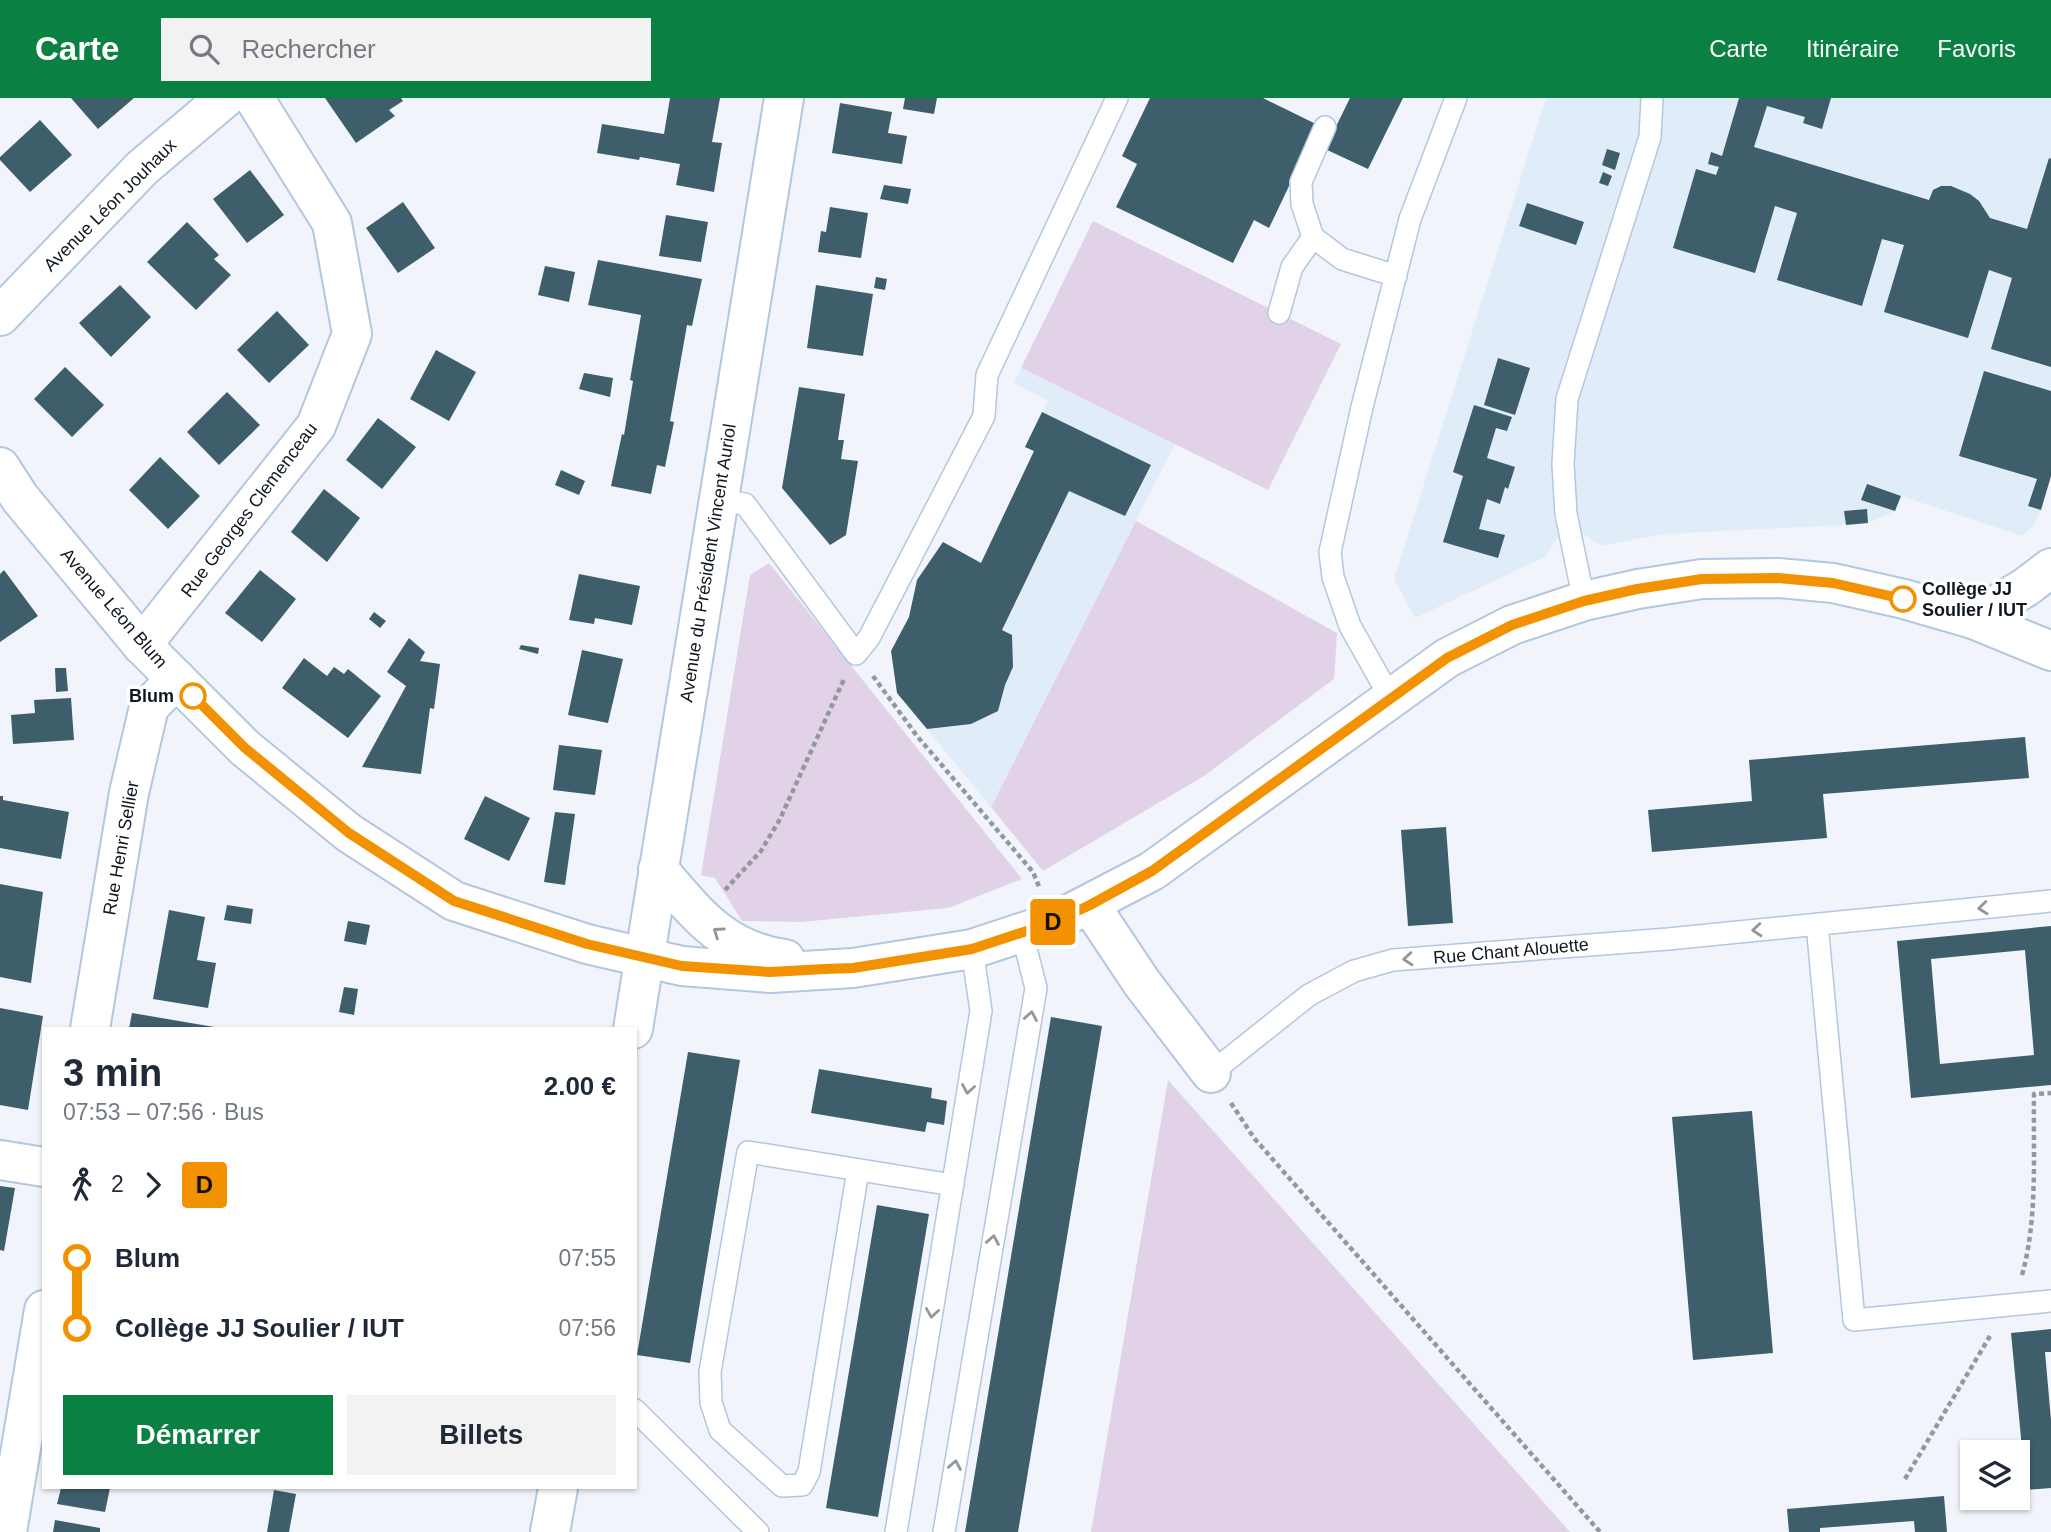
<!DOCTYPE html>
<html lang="fr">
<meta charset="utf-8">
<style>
:root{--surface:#fff;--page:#f2f2f3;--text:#1f2937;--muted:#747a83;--accent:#0b8043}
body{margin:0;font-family:Arial,sans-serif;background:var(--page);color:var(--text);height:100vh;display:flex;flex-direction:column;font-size:26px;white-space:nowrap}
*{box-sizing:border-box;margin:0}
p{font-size:23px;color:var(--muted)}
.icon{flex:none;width:38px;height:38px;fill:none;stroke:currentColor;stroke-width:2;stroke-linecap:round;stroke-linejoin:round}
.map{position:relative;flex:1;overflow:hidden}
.panel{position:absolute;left:42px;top:929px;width:595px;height:462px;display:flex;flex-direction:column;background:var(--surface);border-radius:0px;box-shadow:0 2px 5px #0004}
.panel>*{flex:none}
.badge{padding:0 14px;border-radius:5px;font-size:24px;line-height:46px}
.buttons{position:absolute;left:1960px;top:1342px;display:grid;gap:14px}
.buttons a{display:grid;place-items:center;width:70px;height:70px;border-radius:0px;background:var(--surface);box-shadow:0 2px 5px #0004;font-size:35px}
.map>.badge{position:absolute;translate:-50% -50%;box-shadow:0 0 0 4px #fff}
.legs{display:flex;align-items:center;gap:10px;height:77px;padding:0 21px;font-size:23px}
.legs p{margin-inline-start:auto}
.summary{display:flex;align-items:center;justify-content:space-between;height:119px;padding:0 21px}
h1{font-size:38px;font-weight:600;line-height:52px}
.cta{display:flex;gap:14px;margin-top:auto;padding:14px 21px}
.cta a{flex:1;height:80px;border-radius:0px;background:var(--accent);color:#fff;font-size:28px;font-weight:600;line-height:80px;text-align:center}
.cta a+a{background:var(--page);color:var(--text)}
ul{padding:0 21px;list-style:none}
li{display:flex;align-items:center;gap:24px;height:70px;font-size:26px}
li i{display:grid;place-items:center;width:10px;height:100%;margin:0 9px;background:currentColor}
li i::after{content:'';width:18px;height:18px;margin:-9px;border:5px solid;border-radius:50%;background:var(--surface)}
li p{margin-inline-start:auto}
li:first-child i{background:linear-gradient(#0000 50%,currentColor 0)}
li:last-child i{background:linear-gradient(currentColor 50%,#0000 0)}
header{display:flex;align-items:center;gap:42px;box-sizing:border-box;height:98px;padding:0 35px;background:var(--accent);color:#fff}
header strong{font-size:33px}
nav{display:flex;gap:38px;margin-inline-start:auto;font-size:24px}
.search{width:490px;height:63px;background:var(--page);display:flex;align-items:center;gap:18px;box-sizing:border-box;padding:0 24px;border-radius:0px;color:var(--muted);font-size:26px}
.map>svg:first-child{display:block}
.built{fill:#e1ecf9}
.green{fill:#e1d2e7}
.building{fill:#3d5e6a;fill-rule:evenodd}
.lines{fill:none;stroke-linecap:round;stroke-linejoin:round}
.service-casing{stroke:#b2c7e0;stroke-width:24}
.minor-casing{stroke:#b2c7e0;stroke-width:42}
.secondary-casing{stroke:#b2c7e0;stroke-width:42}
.path{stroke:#9398a0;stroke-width:4.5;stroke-dasharray:5 3.5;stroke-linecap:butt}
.service{stroke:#fff;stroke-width:21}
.minor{stroke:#fff;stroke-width:38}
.secondary{stroke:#fff;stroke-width:38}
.oneway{stroke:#93979b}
.line-1-casing{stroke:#fff;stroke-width:16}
.line-1{stroke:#f39200;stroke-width:10}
.stop-1-dot{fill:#fff;stroke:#f39200;stroke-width:3.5}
.labels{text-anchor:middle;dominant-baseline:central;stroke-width:7;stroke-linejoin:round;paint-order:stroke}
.street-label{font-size:18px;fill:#0f1720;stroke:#fff}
.stop-label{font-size:18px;font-weight:bold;fill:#0f1720;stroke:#fff;text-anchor:start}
</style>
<header>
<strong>Carte</strong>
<div class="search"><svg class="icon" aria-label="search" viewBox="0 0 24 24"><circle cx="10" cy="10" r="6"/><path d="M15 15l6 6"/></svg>Rechercher</div>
<nav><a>Carte</a><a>Itinéraire</a><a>Favoris</a></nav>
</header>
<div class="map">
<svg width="2051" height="1434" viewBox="0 0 2051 1434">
<rect width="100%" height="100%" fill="#f1f5fb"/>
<path class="built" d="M1546,0H2051V378L2041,412L2033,428L2022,438L1901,398L1862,402L1895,413L1868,425L1867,411L1845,413L1846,427L1664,436L1601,448L1581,434L1576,414L1554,418L1558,440L1545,459L1415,520L1394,481Z
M1021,270L1175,346L991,709L897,595L891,553L909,519L917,482L943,444L981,464L1034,354L1025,349L1048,303L1014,285Z"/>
<path class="green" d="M1093,123L1341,246L1268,392L1021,270Z
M1136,423L1337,535L1334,581L1204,678L1043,773L991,709Z
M769,465L1022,781L948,810L801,824L742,823L715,780L701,777L750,477Z
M1168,982L1570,1434H1091Z"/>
<path class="building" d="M71,0H134L98,31Z
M325,0H401L403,3L389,12L395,18L356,45Z
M670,0H720L712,44L722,45L714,94L676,87L680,66L640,59L639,62L597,55L602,26L664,36Z
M905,0H937L934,16L903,11Z
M1150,0H1263L1318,27L1269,130L1254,122L1233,165L1116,109L1137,66L1122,58Z
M1350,0H1403L1368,71L1325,51Z
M1739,0H1831L1822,31L1803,25L1805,19L1767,8L1754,49L1929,102L1933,92L1941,88H1951L1970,96L1979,103L1990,120L2027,131L2049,60L2051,61V269L1991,251L2012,180L1989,172L1968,240L1884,214L1904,147L1882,141L1862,208L1777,182L1797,115L1775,108L1755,175L1673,150L1696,71L1716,77L1719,69L1708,66L1711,54L1722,58Z
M840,5L892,14L888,35L907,38L902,66L832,55Z
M40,22L72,57L30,94L0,62V59Z
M1607,51L1620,55L1615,72L1602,67Z
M250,72L284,117L247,145L213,101Z
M1603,74L1612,78L1608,88L1599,85Z
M884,87L911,91L908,106L880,101Z
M403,104L435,150L398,175L366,130Z
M1527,105L1584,124L1576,147L1519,128Z
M830,109L868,115L861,160L818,154L821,133L826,134Z
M666,117L708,124L701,164L659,158Z
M187,124L219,157L214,161L231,177L196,212L147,164Z
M598,162L702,181L692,228L687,227L670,323L674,324L665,369L657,367L651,396L611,388L622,336L624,337L633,283L630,282L641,217L588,207Z
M545,168L575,174L569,204L538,197Z
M876,179L887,181L885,192L874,190Z
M120,187L151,219L111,259L79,225Z
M816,187L873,196L863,258L807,250Z
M277,213L309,247L269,285L237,252Z
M436,252L476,274L449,323L410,301Z
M1498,260L1530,270L1515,317L1484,307Z
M65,269L104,307L72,339L34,301Z
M1984,273L2051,293V378L2041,412L2028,408L2037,381L1959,358Z
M584,275L613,280L610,299L579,291Z
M799,289L845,296L838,342H844L841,361L858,363L846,437L830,447L782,390Z
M227,294L260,327L219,367L187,334Z
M1474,307L1512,319L1507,333L1496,330L1487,360L1515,369L1508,391L1505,389L1500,406L1487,401L1479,431L1505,437L1498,460L1443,444L1463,378L1453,374Z
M1042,314L1151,367L1125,418L1069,393L1002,532L1012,537L1013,569L1005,587L998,613L971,626L927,631L897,595L891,553L909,519L917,482L943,444L981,465L1034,353L1025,349Z
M378,320L416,349L382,391L346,362Z
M160,359L200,398L168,431L129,392Z
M561,372L585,383L579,397L555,387Z
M1867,386L1901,398L1895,413L1861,402Z
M324,391L360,420L327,464L291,434Z
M1867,411L1868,425L1846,427L1844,413Z
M4,472L38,518L0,544V476Z
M260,472L296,501L262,544L225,515Z
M579,476L640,488L632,527L595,520L594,526L569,522Z
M374,514L386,523L380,530L369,521Z
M409,540L425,554L420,563L440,566L434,611L430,610L421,676L362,669L406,588L387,574Z
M521,547L539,550L538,556L519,551Z
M582,552L623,561L608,625L568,617Z
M304,560L327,578L334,569L344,576L348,571L381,598L348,640L282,590Z
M55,570H66L68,593L56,594Z
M71,600L74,642L13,646L11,617L35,615L34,602Z
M2025,639L2029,680L1823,696L1827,740L1652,754L1648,712L1752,703L1749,662Z
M559,647L602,652L595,697L553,692Z
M0,698H3V702L69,714L61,761L0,750Z
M485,698L530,720L509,763L464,741Z
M555,714L575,716L565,787L544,784Z
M1446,729L1453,825L1408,828L1401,732Z
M0,786L43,794L31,885L0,879Z
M227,807L253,811L251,826L224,822Z
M169,812L205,819L197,862L216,865L208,910L153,901Z
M348,823L370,827L366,847L344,843Z
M2051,828V987L1911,1000L1897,843ZM2025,852L2034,957L1940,966L1931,861Z
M344,889L358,891L354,917L339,914Z
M0,910L43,918L28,1012L0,1007Z
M132,915L220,930V931H129Z
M1051,919L1102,928L1018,1434H965Z
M688,954L740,962L690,1265L637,1257Z
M819,971L932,990L931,1000L947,1003L944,1027L927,1024L925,1034L811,1015Z
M1752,1013L1773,1255L1693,1262L1672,1019Z
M0,1088L15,1090L4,1153L0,1152Z
M877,1107L929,1116L878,1419L826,1410Z
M2051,1231V1254H2045L2051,1322V1390L2026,1392L2011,1235Z
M61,1390H110L105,1414L57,1406Z
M274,1392L296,1396L289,1434H267Z
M1944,1398L1947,1434H1915L1914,1423L1820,1430V1434H1789L1787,1411Z
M55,1422L100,1430V1434H53Z"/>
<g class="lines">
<g class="service-casing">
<path id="service" d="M1325,29L1301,84L1302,106L1313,139L1342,161L1396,178
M1279,215L1292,169L1313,139
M718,402L745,406L856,556L869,540L984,318L987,277L1117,0
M1584,503L1566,416L1563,366L1567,301L1650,39L1652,0
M1390,599L1350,528L1333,479L1330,454L1362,309L1410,121L1456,0
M1817,826L1854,1222L2051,1203
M1211,975L1309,897L1354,873L1393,862L1668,841L2051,803
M858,1072L809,1374L802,1387L782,1388L720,1332L711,1304L710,1274L748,1054L953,1087
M635,1312L758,1434
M896,1434L981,913L972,851
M944,1434L1036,890L1022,835"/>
</g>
<g class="minor-casing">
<path id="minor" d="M0,218L142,70L225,0
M1973,521L2026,489L2051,470
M142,547L316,328L352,236L332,125L254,0
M1090,807L1142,885L1211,975
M90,931L129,695L149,609L176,581
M0,1062L44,1069
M7,1434L44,1212"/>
</g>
<g class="secondary-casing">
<path id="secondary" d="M0,369L20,400L142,547L245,650L349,735L454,803L587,846L682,868L770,875L853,870L972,851L1054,824L1152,773L1447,560L1512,527L1584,503L1638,491L1702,481L1778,480L1833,485L1904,501L1973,521L2051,553
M658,771C695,814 723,853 785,861
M633,931L784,0
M550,1434L558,1390"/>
</g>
<path class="path" d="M873,578L917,638L1033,774L1040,791
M725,792L761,753L780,721L845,579
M1231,1005L1254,1040L1600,1434
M2022,1177C2038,1120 2033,1056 2034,996L2051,995
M1905,1381L1990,1238"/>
<use href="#service" class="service"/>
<use href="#minor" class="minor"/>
<use href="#secondary" class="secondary"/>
</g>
<defs><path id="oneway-chevron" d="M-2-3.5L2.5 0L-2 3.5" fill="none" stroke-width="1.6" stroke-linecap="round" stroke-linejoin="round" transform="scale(1.75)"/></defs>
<g class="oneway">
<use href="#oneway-chevron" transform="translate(1983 810) rotate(174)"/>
<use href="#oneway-chevron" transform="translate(1757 832) rotate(175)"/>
<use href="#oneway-chevron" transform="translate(718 834) rotate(-145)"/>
<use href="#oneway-chevron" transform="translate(1408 861) rotate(175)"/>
<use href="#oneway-chevron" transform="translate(1031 918) rotate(-80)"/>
<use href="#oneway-chevron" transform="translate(968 991) rotate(99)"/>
<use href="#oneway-chevron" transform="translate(993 1142) rotate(-80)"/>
<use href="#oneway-chevron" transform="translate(932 1215) rotate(99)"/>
<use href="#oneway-chevron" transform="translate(955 1367) rotate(-80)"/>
</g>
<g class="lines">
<g class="line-1-casing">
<path id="line-1" d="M193,598L245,650L349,735L454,803L587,846L682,868L770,874L825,871L853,870L972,851L1054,824L1090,807L1152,773L1447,560L1512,527L1584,503L1637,491L1702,481L1778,480L1833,485L1903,501"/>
</g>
<use href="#line-1" class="line-1"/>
</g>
<g class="stop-1-dot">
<circle cx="1903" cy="501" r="12"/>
<circle cx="193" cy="598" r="12"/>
</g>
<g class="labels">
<g class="street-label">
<text transform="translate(110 107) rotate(-45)">Avenue Léon Jouhaux</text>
<text transform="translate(249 412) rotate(-53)">Rue Georges Clemenceau</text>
<text transform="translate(708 465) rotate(-81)">Avenue du Président Vincent Auriol</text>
<text transform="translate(114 510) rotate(49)">Avenue Léon Blum</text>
<text transform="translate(121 750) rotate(-80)">Rue Henri Sellier</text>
<text transform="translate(1511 853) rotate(-5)">Rue Chant Alouette</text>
</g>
<g class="stop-label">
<text x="1922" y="491">Collège JJ<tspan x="1922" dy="21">Soulier / IUT</tspan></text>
<text x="174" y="598" text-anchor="end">Blum</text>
</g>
</g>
</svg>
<div class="buttons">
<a><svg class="icon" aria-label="layers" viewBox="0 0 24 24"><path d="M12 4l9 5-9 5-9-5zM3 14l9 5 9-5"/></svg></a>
</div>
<b class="badge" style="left:1053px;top:824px;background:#f39200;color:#111">D</b>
<section class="panel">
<div class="summary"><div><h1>3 min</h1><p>07:53 – 07:56 · Bus</p></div><b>2.00 €</b></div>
<div class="legs"><svg class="icon" aria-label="walk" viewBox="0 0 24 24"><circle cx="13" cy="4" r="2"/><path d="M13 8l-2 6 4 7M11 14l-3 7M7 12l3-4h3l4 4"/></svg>2<svg class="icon" aria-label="forward" viewBox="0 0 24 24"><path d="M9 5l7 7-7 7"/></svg><b class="badge" style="background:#f39200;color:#111">D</b></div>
<ul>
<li><i style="color:#f39200"></i><b>Blum</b><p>07:55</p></li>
<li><i style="color:#f39200"></i><b>Collège JJ Soulier / IUT</b><p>07:56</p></li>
</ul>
<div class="cta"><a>Démarrer</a><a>Billets</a></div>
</section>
</div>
